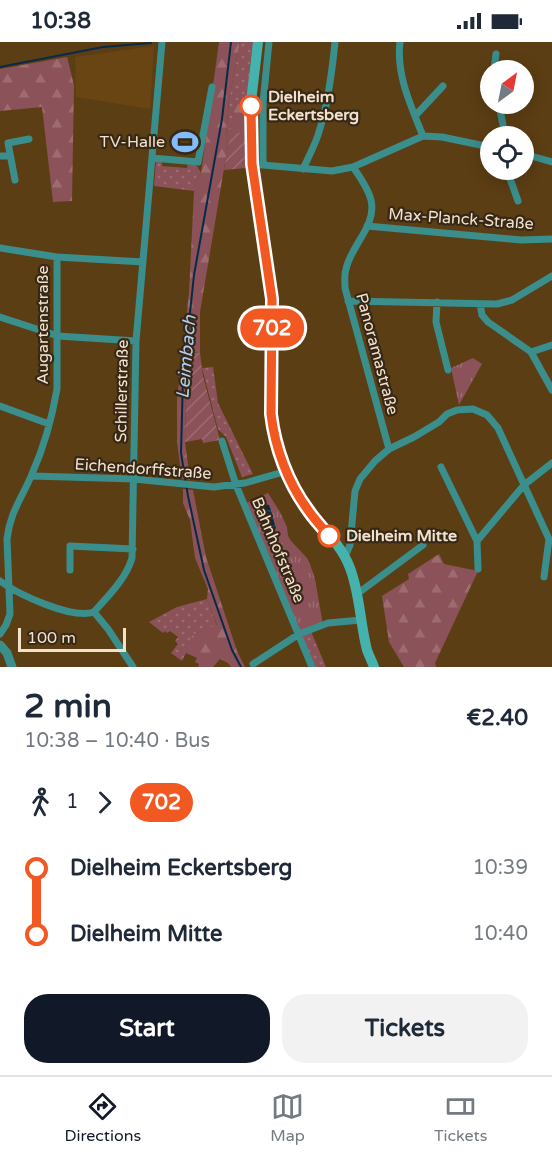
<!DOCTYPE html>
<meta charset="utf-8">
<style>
:root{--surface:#fff;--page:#f2f2f3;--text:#1f2937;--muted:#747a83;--line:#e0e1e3;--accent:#111827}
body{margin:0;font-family:"Varela Round",sans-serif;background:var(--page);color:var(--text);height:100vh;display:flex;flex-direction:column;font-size:22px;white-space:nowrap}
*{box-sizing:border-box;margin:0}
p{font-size:20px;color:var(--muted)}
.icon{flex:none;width:33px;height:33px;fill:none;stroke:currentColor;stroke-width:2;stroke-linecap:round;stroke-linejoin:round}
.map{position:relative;height:625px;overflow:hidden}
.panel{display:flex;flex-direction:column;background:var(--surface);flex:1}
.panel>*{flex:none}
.badge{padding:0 12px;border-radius:20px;font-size:21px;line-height:39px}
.needle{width:39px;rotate:32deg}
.tools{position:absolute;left:480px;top:18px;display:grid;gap:12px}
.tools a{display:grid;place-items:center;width:54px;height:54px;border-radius:50%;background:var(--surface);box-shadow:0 3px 15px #0003;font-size:30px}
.scale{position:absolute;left:18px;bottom:15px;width:108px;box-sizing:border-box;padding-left:6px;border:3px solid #f3e1cb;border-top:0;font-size:16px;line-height:21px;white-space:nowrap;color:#f3e1cb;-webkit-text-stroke:4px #362817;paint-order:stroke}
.map>.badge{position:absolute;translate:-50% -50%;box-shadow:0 0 0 3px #fff}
.legs{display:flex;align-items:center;gap:9px;height:66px;padding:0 24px;font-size:20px}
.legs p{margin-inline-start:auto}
.summary{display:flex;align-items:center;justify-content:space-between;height:102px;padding:0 24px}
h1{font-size:33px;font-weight:700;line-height:45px}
.primary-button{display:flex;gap:12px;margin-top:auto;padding:12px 24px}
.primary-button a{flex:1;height:69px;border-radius:24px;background:var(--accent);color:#fff;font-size:24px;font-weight:700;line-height:69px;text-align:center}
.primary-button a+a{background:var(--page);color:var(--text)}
ul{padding:0 24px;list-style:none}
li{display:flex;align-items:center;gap:21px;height:66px;font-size:22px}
li i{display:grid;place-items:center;width:9px;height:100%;margin:0 8px;background:currentColor}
li i::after{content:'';width:15px;height:15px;margin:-8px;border:4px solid;border-radius:50%;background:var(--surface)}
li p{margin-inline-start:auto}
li:first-child i{background:linear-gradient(#0000 50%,currentColor 0)}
li:last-child i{background:linear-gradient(currentColor 50%,#0000 0)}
.status{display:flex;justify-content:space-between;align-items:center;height:42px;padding:0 30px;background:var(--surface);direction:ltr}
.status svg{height:16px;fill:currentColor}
.tabs{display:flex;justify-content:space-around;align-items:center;height:84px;border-top:2px solid var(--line);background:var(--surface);font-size:16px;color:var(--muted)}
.tabs a{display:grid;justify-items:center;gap:3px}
.tabs .active{color:var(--accent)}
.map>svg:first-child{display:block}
.built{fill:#684512}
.grass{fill:url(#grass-dots)}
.forest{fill:url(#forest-firs)}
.park{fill:url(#park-tufts)}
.garden{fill:url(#garden-furrows)}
.water{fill:url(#water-rules)}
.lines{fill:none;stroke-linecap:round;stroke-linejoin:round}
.stream{stroke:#07294a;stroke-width:2}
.minor{stroke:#3a8e8b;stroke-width:7}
.tertiary{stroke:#3a8e8b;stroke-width:9}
.secondary{stroke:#46b2ae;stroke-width:10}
.line-1-casing{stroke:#fff;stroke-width:14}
.line-1{stroke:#f25922;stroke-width:9}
.stop-1-dot{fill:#fff;stroke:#f25922;stroke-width:3}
.labels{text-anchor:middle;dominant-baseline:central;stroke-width:4.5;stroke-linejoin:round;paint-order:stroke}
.stop-label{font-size:16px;font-weight:bold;fill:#f3e1cb;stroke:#362817;text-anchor:start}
.poi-label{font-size:16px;fill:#f3e1cb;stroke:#362817;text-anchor:end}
.street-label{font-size:16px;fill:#f3e1cb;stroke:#362817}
.water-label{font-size:18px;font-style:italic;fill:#b0cff2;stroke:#362817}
</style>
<div class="status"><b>10:38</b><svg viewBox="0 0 49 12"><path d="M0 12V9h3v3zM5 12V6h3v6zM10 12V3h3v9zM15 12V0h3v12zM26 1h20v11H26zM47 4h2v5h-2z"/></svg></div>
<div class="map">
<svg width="552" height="625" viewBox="0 0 552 625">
<defs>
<pattern id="grass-dots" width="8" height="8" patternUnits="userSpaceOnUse" patternTransform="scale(1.5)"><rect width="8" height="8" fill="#8c525a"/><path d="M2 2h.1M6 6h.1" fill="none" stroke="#9d6b70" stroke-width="1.8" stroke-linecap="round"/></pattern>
<pattern id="forest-firs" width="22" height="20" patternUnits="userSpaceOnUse" patternTransform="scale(1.5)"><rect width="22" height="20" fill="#8c525a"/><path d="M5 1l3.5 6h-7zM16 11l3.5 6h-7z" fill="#9d6b70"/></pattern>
<pattern id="park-tufts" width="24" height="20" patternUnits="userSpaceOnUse" patternTransform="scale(1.5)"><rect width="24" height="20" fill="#8c525a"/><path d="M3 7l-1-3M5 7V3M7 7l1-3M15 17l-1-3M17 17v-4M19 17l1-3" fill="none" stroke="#9d6b70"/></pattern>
<pattern id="garden-furrows" width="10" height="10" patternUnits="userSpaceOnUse" patternTransform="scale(1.5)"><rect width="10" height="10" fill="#8c525a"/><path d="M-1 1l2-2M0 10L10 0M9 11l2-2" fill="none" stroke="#9d6b70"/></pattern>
<pattern id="water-rules" width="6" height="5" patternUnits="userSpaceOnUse" patternTransform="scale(1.5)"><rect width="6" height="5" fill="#07294a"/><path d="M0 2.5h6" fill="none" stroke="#2c4863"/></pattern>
</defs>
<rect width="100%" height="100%" fill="#5c3e14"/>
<path class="built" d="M154,4L150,67L76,55L75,15Z"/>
<path class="grass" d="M240,0H254L250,22L248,60L236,59L228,103L226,96L229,58Z
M156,119H162V124L187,126L188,121L197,124L201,131L197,138L194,149L154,144Z
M213,325L218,361L253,432L242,435L226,395L218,387L202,326Z
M207,557L217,584L196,591L182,619L171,611L178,602L175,599L178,595L170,589L167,591L165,589L163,591L149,580L177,565Z
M310,587L326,625H312L299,592Z"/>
<path class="forest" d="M219,0H240L229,58L226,95L228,103L200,270V311L188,310L186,339L185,400L190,438L182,437L177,400V357L189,251L194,149L197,138L201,131Z
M67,15L74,43L72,159L53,160L42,65L0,69V27Z
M236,58L248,60L245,91H230Z
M183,447L193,448L206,515L237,609L245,625H231L228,621L220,617L213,625H198L199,622L195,620L197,616L186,611L192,594L196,591L217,583L207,557L208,547L195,516L190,478L183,461Z
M439,512L444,522L478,529L435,621L436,625H404L389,600L382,554L409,537L408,532Z"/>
<path class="park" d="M473,316L482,322L459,363L451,326Z
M268,451L280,470L287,485L288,494L291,499L307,516L310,522L315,537L323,583L299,592L244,462Z"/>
<path class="garden" d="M230,91H245L246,126L224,128Z
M188,310L200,311L203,334L220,398L203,401L202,397L185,400L186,339Z"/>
<path class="water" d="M264,462L269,463C272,470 273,478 276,486L274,489L269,488C265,481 263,472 262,464Z"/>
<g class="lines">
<path class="stream" d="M231,0L222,77L194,233L183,336L181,411L188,454L204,528L232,608L241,625
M0,25L103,5L151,1"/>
<path class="minor" d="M400,0C396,33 411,64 423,94
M494,28L496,12
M499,62L505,94
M415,74L443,44
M524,112L552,120
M0,114H10
M152,116L198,120L212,45
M252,122L332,129L353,125L423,94L442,95L490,105
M263,122V61L269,0
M353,125C360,135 368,146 371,158C377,184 351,203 346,227C344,233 345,240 345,246L389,407
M303,127C308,116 314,105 318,93C328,63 332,31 335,0
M507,128L518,159
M15,138L8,101L29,97
M367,184L521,198L552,197
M0,206L57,215L143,220
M348,259L497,262L512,258L552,234
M437,260L436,280L448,328
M480,262L482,273L488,280L531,310L552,348
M0,275L58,294L136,299
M531,310L552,303
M0,364L49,382
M222,399L236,443L312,625
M441,425L477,499
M32,434L134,437L214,445L245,441L287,429
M344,513L347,510L350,503L355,449L360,437L375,419L389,407L414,395L439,380L447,372L457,368L473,367L487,373L498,386L549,497L544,535
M478,527L477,499L524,443L552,421
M70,528V504L133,507
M0,539C17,552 73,578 94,570
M357,552L423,503
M94,570C108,554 126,537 132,516L136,299L162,0
M94,570L108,587L133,625
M0,592L6,583L10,572L7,497C10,470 22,456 32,432C44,405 52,376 57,347V215
M253,622L299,592L328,581L361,578"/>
<path class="tertiary" d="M0,603L7,611L12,625"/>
<path class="secondary" d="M258,0L251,60V103L252,126L272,257L271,372C275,406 288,443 309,470C324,488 342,504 350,526C360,552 360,581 367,608C369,614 372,619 374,625"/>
</g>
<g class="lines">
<g class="line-1-casing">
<path id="line-1" d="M251,64L252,122L272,257L271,372C275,406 288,441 308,468C314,477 322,485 329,494"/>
</g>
<use href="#line-1" class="line-1"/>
</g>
<defs>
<g id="stadium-bare" transform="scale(2.07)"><path d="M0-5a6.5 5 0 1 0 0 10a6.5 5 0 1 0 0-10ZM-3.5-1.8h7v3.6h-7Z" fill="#83bcfb" stroke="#362817" stroke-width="2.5" paint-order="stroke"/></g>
</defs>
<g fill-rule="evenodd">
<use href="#stadium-bare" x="185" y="100"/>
</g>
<g class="stop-1-dot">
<circle cx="251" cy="64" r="10"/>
<circle cx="329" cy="494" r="10"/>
</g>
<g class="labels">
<g class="stop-label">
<text x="268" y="55">Dielheim<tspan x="268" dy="18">Eckertsberg</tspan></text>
<text x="346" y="494">Dielheim Mitte</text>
</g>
<g class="poi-label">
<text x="165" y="100">TV-Halle</text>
</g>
<g class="street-label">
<text transform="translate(461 177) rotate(4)">Max-Planck-Straße</text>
<text transform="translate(43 283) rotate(-90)">Augartenstraße</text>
<text transform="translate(377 312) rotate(75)">Panoramastraße</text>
<text transform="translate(122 349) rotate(-89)">Schillerstraße</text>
<text transform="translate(143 427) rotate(4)">Eichendorffstraße</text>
<text transform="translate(278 508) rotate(67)">Bahnhofstraße</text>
</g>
<g class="water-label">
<text transform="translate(186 315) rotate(-85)">Leimbach</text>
</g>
</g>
</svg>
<div class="tools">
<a><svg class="needle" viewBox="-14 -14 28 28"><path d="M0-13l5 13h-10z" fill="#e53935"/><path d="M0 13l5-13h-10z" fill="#747a83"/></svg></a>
<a><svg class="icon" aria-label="locate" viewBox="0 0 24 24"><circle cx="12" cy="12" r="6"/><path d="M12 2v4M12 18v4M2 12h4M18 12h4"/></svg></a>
</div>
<div class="scale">100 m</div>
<b class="badge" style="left:272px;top:286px;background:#f25922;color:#fff">702</b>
</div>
<section class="panel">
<div class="summary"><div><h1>2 min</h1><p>10:38 – 10:40 · Bus</p></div><b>€2.40</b></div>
<div class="legs"><svg class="icon" aria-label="walk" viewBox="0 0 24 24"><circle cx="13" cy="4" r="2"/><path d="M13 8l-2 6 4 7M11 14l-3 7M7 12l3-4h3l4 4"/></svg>1<svg class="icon" aria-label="forward" viewBox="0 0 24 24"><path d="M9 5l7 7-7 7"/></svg><b class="badge" style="background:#f25922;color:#fff">702</b></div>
<ul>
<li><i style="color:#f25922"></i><b>Dielheim Eckertsberg</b><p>10:39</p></li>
<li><i style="color:#f25922"></i><b>Dielheim Mitte</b><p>10:40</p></li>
</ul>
<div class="primary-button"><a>Start</a><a>Tickets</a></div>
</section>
<nav class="tabs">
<a class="active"><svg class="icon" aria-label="directions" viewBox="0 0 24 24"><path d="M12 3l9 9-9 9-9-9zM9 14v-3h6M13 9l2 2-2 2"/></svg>Directions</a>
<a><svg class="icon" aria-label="map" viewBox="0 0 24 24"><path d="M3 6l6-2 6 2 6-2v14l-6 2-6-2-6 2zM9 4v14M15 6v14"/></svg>Map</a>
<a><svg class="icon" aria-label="tickets" viewBox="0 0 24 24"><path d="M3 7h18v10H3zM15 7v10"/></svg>Tickets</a>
</nav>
